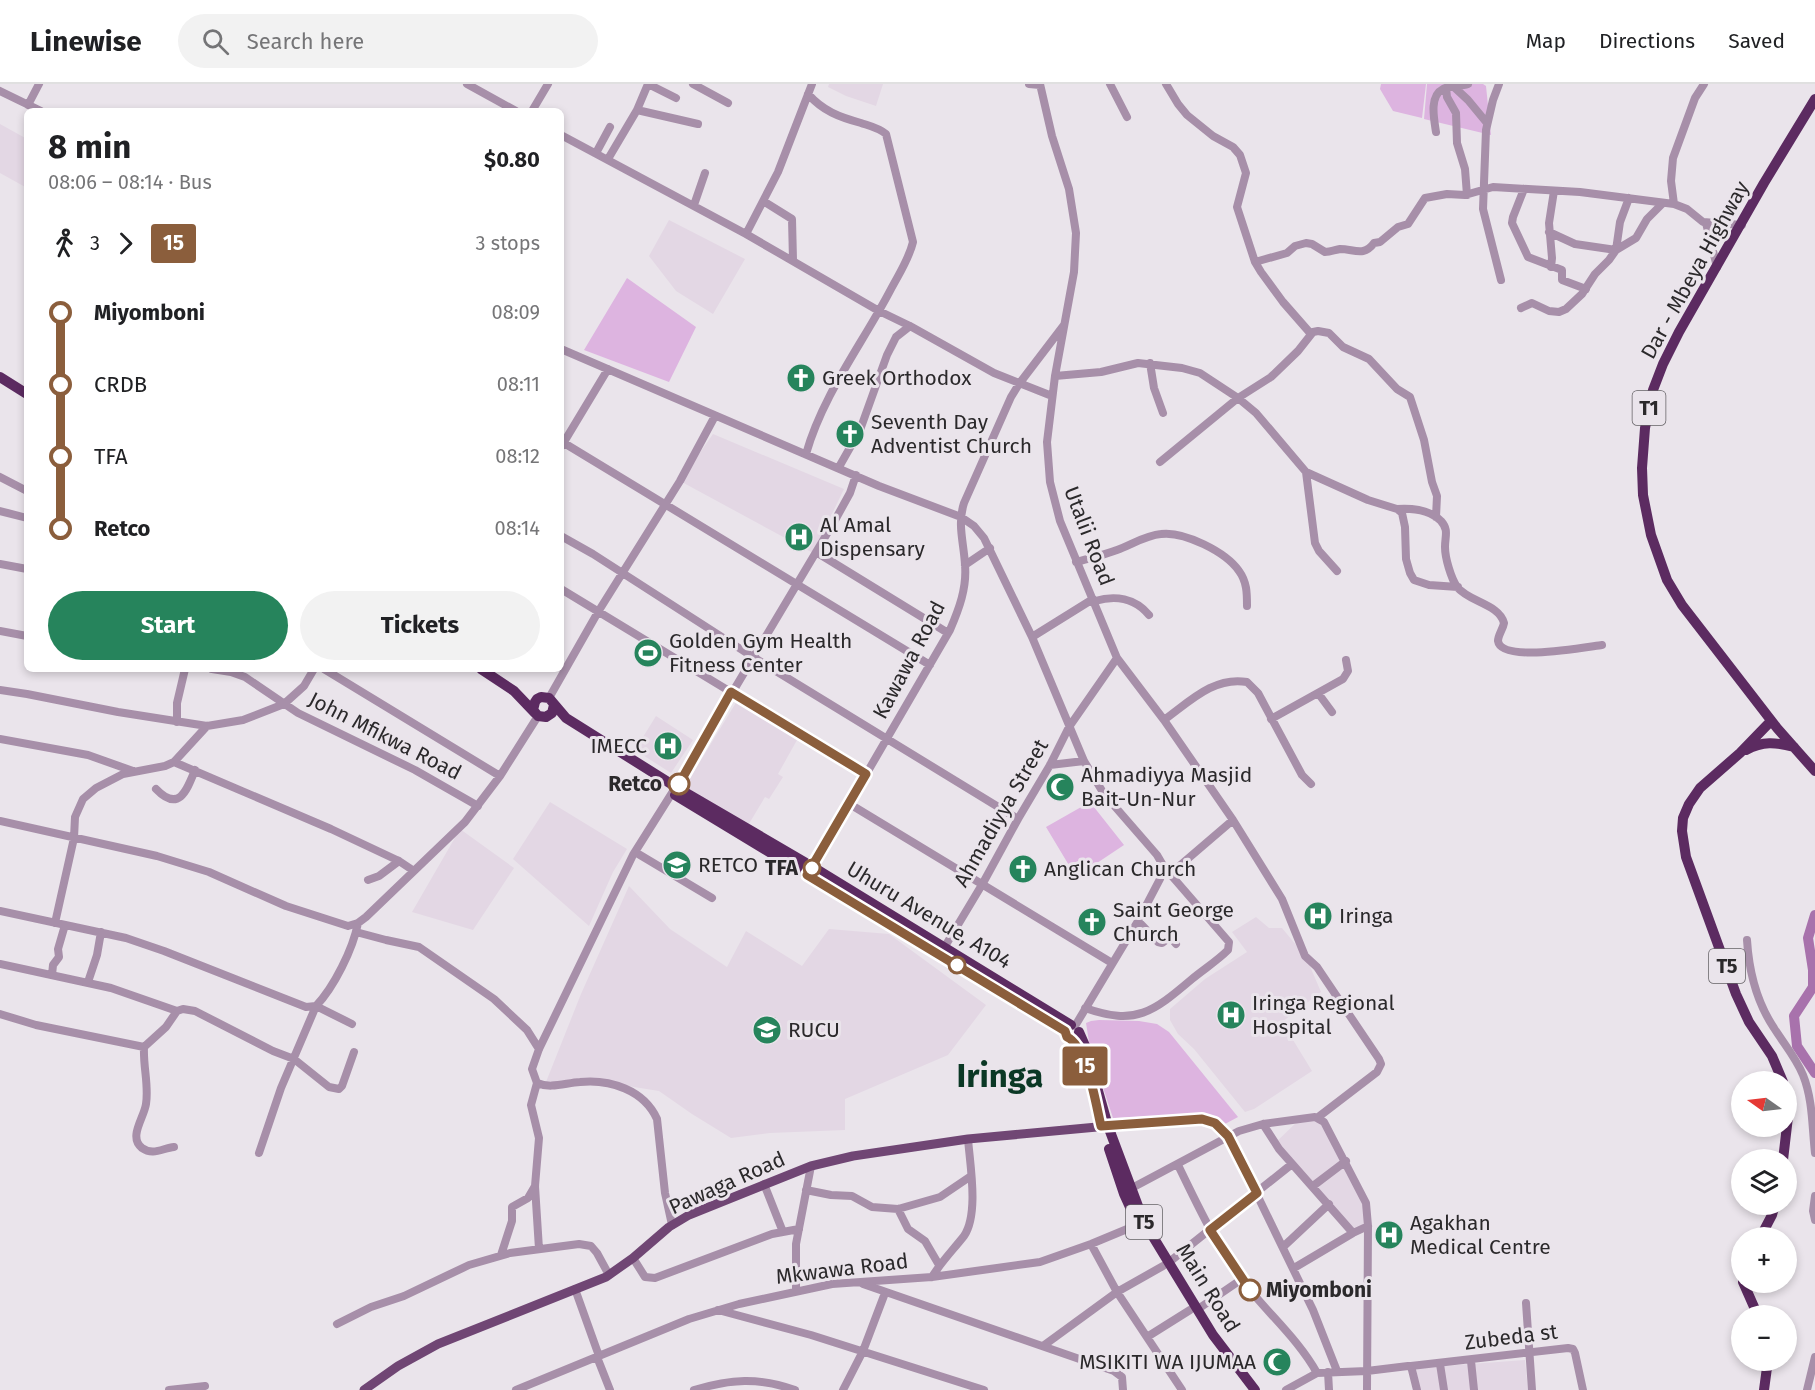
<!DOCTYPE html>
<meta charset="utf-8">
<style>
:root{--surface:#fff;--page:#f2f2f2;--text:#202124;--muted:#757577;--line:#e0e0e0;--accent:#26845c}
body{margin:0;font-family:"Fira Sans",sans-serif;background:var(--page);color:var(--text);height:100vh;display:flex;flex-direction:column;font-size:22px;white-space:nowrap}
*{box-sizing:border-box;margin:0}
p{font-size:20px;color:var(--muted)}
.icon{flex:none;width:33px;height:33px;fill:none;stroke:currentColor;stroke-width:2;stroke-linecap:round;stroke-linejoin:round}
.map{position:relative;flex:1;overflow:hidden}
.side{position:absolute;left:24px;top:24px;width:540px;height:564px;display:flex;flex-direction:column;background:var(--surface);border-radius:9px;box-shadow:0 3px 9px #0003}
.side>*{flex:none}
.badge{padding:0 12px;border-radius:4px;font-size:21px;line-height:39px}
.needle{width:39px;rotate:284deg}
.controls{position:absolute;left:1731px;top:987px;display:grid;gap:12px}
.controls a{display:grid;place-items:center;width:66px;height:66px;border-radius:50%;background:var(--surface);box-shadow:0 3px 9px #0003;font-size:30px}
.map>.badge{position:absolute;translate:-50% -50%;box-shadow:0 0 0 3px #fff}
.legs{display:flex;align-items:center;gap:9px;height:66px;padding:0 24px;font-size:20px}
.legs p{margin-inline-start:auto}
.head{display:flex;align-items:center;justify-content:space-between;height:102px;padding:0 24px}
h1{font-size:33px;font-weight:700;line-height:45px}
.cta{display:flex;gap:12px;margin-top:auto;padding:12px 24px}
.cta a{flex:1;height:69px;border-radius:36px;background:var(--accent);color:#fff;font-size:24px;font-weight:700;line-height:69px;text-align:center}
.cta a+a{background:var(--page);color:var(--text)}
ul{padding:0 24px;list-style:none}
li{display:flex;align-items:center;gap:21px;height:72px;font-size:22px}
li i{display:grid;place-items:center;width:9px;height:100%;margin:0 8px;background:currentColor}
li i::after{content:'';width:15px;height:15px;margin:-8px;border:4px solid;border-radius:50%;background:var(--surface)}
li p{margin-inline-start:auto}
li:first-child i{background:linear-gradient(#0000 50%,currentColor 0)}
li:last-child i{background:linear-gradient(currentColor 50%,#0000 0)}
header{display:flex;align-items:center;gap:36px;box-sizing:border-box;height:84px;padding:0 30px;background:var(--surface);border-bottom:2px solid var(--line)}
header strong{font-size:28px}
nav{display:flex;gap:33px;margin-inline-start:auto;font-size:21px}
.search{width:420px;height:54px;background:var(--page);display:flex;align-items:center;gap:15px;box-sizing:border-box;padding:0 21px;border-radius:33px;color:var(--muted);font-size:22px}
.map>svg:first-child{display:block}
.built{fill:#e3d7e4}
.green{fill:#ddb4e0}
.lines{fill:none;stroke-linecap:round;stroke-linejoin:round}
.river{stroke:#a872ac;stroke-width:10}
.minor{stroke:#a78fa9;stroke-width:8}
.major{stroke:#704674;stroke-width:9}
.highway{stroke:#5c2b61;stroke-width:10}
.line-1-casing{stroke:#fff;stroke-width:14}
.line-1{stroke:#8b5e3c;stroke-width:9}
.stop-1-dot{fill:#fff;stroke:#8b5e3c;stroke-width:3}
.labels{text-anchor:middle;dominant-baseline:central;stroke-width:6;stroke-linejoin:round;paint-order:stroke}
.shield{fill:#eae4eb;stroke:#646165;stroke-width:1.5}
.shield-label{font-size:20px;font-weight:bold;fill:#2b292b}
.street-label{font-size:21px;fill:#2b292b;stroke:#eae4eb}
.poi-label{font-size:21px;fill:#2b292b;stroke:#eae4eb;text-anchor:start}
.stop-label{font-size:21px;font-weight:bold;fill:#2b292b;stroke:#eae4eb;text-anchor:end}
.town-label{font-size:33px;font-weight:bold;fill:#0b3825;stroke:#eae4eb}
</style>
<header>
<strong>Linewise</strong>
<div class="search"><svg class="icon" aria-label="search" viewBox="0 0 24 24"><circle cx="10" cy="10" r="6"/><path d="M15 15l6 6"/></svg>Search here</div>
<nav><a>Map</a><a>Directions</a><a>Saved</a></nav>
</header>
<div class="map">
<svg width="1815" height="1306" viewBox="0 0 1815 1306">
<rect width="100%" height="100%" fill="#eae4eb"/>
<path class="built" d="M829,0H883L876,22L846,12L828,3Z
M0,40L27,55V104L0,89Z
M669,136L745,175L713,230L676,207L649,172Z
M713,350L844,405L813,469L680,397Z
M737,617L797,656L778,690L783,693L769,715L765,713L747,743L684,704Z
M656,632L693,656L671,689L635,666Z
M550,718L627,765L613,788L589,842L513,775Z
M460,745L514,784L473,846L412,828Z
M629,802L670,845L727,883L746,847L802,882L829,845L889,850L986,921L948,971L845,1015V1046L770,1049L731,1054L692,1030L659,1007L578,994L549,1001L546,998L581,910Z
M1256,833L1269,844H1282L1306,873L1321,908L1282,938L1312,987L1254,1025L1245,1028L1194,965L1178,950L1170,936V925L1205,895L1247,868L1232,848Z
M1316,1036L1327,1048L1364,1120L1365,1141L1353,1148L1273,1061L1298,1037Z
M1525,1276L1528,1306H1419L1416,1284Z"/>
<path class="green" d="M1381,0H1426L1422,34L1393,27L1380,5Z
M1427,0H1483L1486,2L1491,51L1424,35Z
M627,194L696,243L669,298L584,266Z
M1090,718L1124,761L1076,793L1046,743Z
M1099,936L1139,937L1157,940L1169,948L1238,1033L1225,1040L1199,1030L1113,1034L1090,964L1086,939L1091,937Z"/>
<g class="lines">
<path class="river" d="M1815,831L1808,854L1813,886V903L1794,932L1797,962L1815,989"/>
<path class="minor" d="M467,0L516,27
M648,0L676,14
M693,0L728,19
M1029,0L1040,1
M1040,0L1052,52L1069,105L1076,149L1074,188L1055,292L1047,358L1050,398L1060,437L1117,574L1164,636L1233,736L1282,815L1305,872L1317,883L1379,975L1381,980L1377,988L1317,1034
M1110,0L1127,33
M1166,0L1178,20L1187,31L1213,52L1233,63L1240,71L1246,89L1237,123L1255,178L1261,188L1283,218L1311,250
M1499,0L1493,16L1486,46L1483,125L1501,196
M1454,3L1468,16L1487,39
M1446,4L1447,13L1456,29L1457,59L1465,85L1467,111
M0,7L41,27
M28,21L39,0
M637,26L698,40
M532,27L548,0
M1436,48C1434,35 1429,12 1443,5C1450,1 1460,3 1468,0
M561,51L746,150L879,227L910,242L994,289L1052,312
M596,69L610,43
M608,75L637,26L648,0
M1524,105L1513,133L1512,139L1528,173L1562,186V196L1586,205
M763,117L792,135L793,176
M1674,120L1671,97L1673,74L1695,14L1704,0
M694,121L705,89
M1706,139L1717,183
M1549,148L1575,160L1616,166L1636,154L1647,135L1663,119
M746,150L778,88L812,0
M1255,178L1287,169L1295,162L1306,159L1312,160L1325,168C1330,168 1335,166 1340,165C1354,165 1364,173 1374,159L1380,158L1398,143L1408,140L1425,114L1447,110L1465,111L1493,103L1580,108L1674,120L1687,125L1703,138L1742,141
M1551,183L1552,174L1549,139L1554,107
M1521,224L1532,219L1549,227L1559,228L1566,225L1582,210L1595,190L1609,176L1616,166L1620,138L1629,114
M561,265L879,402L961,433L974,442L984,454L1032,553L1084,677L1104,710L1157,771L1164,783L1160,795L1138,837L1075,942
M1150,279L1154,304L1163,329
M1055,292L1101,288L1138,279L1182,284L1200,289L1238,314L1256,329L1306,388L1368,416L1397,425L1402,429L1405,443L1406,475L1410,489L1414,496L1429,501L1458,503
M564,359L930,581
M561,363L608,285
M806,370C823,310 863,259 891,205C899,190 909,175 913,158L886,50C879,44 870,42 861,39C839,33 823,27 808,10
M1160,378L1238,314L1271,293L1298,267L1313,248L1318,247L1329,249L1343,263L1369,275L1397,305L1410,313L1424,356L1432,398L1437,412L1436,433
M839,383L860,346L887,271L896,253L910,242
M1306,388L1315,459L1319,467L1337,487
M0,393L27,407
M1397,425C1412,424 1430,426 1441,437C1449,446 1445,452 1445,463C1445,474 1451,494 1457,503C1469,518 1499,520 1504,539C1503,545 1498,551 1498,557C1501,579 1586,563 1602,561
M0,427L27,434
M561,452L593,470L753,573L1018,735
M816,468L948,549
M1076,478C1090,474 1104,471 1117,466C1131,461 1146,451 1161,450C1184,447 1226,468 1239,487C1247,498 1247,509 1247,522
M0,480L27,485
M965,481L990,464
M561,505L866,690
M1095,517C1115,511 1135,514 1149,531
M0,547L27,552
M1032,553L1093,515
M212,585L231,588L245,593L298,629L415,686L478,722
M324,585L500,692
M0,606L27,610L118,628L207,642L243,636L284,620L304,602L314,585
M1318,609L1332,628
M549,614L598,528L680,397L715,332
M1271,635L1343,595L1348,587L1346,576
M1164,636C1189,618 1214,592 1247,598L1258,609L1302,691L1311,700
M177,638V619L185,585
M0,655L88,671L133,687
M174,678L331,745L399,777L414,787
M1050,681L1084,677
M676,703L834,438L850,409L856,391
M156,705C179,729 187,706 195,686
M848,719L1112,879
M0,737L157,772L209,788L286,822L348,842L358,839L366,833L465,738L500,692L538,632
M635,768L712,814
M811,785L950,546C959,525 967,504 965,481C964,459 957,441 964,419L1011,313L1019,300L1064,241
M1170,790L1233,736
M368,796L379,792L399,777
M0,827L126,854L164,867L306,923L316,922C334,903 353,865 358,839
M1138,837L1158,858L1162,859L1170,853L1176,860
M55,839L74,754L75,733L83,715L96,704L123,690L165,682L174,678L207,642
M356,848L386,856L419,863L494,915L527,946L539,965
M1747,856C1749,888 1756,917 1774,944C1784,960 1796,974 1803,991C1813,1016 1812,1043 1815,1069
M944,864L983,799L1018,735L1050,681L1069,643L1117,574
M0,880L111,904L177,927L183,925L195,927L273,967L294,975L329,1003L339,1005L342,1002L354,968
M52,891L53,881L59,873L58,865L65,841
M88,898L97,871L101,848
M1085,924C1136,942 1153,928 1192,895C1204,885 1217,877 1228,866L1229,858L1164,783
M0,930L36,941L144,963
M537,999L531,1021L539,1054L535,1102L539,1165
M1263,1040L1279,1065L1353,1149L1368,1142
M1108,1042L1202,1035L1215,1039L1228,1051L1313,1226L1337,1287
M174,1063C163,1064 153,1072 142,1064C128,1053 144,1034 146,1020C149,1001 143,983 144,963L166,943L177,927
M259,1069L281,1004L316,922L352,940
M1178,1081C1199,1124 1219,1168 1250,1206C1272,1233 1300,1258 1317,1289
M764,1100L783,1148
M1313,1102L1346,1077
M1130,1105L1239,1047L1263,1040L1315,1033L1324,1038L1366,1119L1368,1142L1367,1306
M806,1106L831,1111L852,1112L872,1123L898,1125L940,1113L971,1092
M1815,1112L1813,1127L1815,1136
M898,1125L908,1145L925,1157L939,1181
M672,1141L665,1109L657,1035C644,1006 610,995 580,998C565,999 551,1005 537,999L532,985L539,965L633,771L672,709
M1091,1160L1117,1208L1182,1306
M1283,1163L1329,1120
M501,1171L512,1137V1123L528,1114L535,1102
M633,1174L645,1193L655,1194L772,1150L799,1145
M1168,1179L1292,1080
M1294,1184L1353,1149
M932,1193C941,1178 953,1166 964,1152C979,1130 970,1081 968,1055
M863,1200L1114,1287L1122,1293L1123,1306
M575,1205L599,1272
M796,1207V1160L811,1082
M1526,1219L1532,1306
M1198,1225L1242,1195
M718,1226L811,1251L984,1306
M337,1240L371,1223L404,1212L469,1181L510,1169L579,1160L591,1162L597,1169L609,1191
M1147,1253L1190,1226
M1043,1262L1117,1208L1163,1182
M597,1273L610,1306
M1471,1277L1474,1306
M1440,1280L1444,1306
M1411,1282L1568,1264L1573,1265L1575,1269L1583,1306
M1328,1288L1329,1306
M169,1306L205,1302
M516,1306L689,1235L739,1220L832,1200L932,1193L1040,1178L1091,1160L1144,1138
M694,1306C731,1295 758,1293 795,1306
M843,1306L863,1267L885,1209
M1286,1306L1317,1289L1367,1287L1408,1282H1411L1417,1306
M1807,1306L1815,1273"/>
<path class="major" d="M364,1306L398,1282L438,1260L606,1193L633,1174L669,1143L689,1131L811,1082L853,1072L968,1055L1108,1042"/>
<path class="highway" d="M1815,15L1764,99L1679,248L1663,280L1653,306L1645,344L1642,384L1643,411L1651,451L1667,496L1682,521L1777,644L1815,687
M0,293L27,310
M481,585L514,607L535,629
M554,621L552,629L546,633L538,632L533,626L535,618L537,615L541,613L549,614L566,634L676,703L813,783L1071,941
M1771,637L1740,669L1700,704L1689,720L1683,734L1682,747L1686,773L1736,910L1749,938L1772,972L1783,998
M1746,666C1763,657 1775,658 1794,663
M675,711L1065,947
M1079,948L1086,964L1108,1042L1144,1138L1213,1251L1255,1306
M1073,955L1084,975
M1109,1065L1124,1110L1134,1132
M1783,1076L1788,1033L1786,1015
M1760,1154L1772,1131L1775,1120
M1743,1198L1758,1232
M1764,1306L1768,1276"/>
</g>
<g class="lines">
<g class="line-1-casing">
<path id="line-1" d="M679,700L731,608L866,690L807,791L1065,947L1067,953C1087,962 1096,1021 1101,1042L1202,1035L1215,1039L1228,1052L1257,1109L1210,1146L1250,1206"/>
</g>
<use href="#line-1" class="line-1"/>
</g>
<defs>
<g id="church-disc" transform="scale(1.5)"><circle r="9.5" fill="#26845c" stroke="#eae4eb"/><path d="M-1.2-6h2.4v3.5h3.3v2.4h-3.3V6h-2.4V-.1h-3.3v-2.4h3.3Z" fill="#fff"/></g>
<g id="hospital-disc" transform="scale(1.5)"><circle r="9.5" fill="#26845c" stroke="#eae4eb"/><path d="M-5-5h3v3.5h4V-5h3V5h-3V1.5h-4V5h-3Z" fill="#fff"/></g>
<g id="stadium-disc" transform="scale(1.5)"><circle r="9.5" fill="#26845c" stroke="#eae4eb"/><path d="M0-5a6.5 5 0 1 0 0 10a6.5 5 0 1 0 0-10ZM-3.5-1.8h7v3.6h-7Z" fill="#fff"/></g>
<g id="mosque-disc" transform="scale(1.5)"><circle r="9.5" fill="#26845c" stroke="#eae4eb"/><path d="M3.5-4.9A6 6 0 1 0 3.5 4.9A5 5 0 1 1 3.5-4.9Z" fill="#fff"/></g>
<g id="university-disc" transform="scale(1.5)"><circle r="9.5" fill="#26845c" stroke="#eae4eb"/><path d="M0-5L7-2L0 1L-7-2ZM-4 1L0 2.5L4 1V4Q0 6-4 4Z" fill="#fff"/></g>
</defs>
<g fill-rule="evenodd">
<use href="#church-disc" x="801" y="294"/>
<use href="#church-disc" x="850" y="350"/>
<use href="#hospital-disc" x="799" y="453"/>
<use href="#stadium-disc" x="648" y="569"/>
<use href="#hospital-disc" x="668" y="662"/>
<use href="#mosque-disc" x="1060" y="703"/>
<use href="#university-disc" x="677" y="781"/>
<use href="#church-disc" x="1023" y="785"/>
<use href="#hospital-disc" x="1318" y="832"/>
<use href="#church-disc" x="1092" y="838"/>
<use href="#hospital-disc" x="1231" y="931"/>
<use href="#university-disc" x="767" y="946"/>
<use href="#hospital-disc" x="1389" y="1151"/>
<use href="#mosque-disc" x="1277" y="1278"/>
</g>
<g class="stop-1-dot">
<circle cx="679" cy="700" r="10"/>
<circle cx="812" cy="784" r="8"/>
<circle cx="957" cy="881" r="8"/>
<circle cx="1250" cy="1206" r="10"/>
</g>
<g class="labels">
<g class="shield">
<rect x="1632.5" y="307" width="33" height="34" rx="4.5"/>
<rect x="1709" y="865" width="36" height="34" rx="4.5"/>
<rect x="1126" y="1121" width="36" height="34" rx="4.5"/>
</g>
<g class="shield-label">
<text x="1649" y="324">T1</text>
<text x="1727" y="882">T5</text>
<text x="1144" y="1138">T5</text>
</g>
<g class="street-label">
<text transform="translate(1695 186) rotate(-61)">Dar - Mbeya Highway</text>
<text transform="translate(1089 452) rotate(69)">Utalii Road</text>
<text transform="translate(909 576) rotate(-62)">Kawawa Road</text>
<text transform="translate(385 652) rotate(27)">John Mfikwa Road</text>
<text transform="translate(1001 729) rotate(-60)">Ahmadiyya Street</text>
<text transform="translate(929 831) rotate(31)">Uhuru Avenue, A104</text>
<text transform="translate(727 1099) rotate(-24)">Pawaga Road</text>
<text transform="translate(842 1185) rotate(-7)">Mkwawa Road</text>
<text transform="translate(1208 1204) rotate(58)">Main Road</text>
<text transform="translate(1511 1253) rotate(-7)">Zubeda st</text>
</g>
<g class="poi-label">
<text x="822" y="294">Greek Orthodox</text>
<text x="871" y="338">Seventh Day<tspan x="871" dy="24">Adventist Church</tspan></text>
<text x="820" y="441">Al Amal<tspan x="820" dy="24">Dispensary</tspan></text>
<text x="669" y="557">Golden Gym Health<tspan x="669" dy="24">Fitness Center</tspan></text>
<text x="647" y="662" text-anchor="end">IMECC</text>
<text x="1081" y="691">Ahmadiyya Masjid<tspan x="1081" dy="24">Bait-Un-Nur</tspan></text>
<text x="698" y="781">RETCO</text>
<text x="1044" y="785">Anglican Church</text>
<text x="1113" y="826">Saint George<tspan x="1113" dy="24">Church</tspan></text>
<text x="1339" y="832">Iringa</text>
<text x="1252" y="919">Iringa Regional<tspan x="1252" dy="24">Hospital</tspan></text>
<text x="788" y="946">RUCU</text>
<text x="1410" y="1139">Agakhan<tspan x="1410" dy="24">Medical Centre</tspan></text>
<text x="1256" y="1278" text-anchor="end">MSIKITI WA IJUMAA</text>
</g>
<g class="stop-label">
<text x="662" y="700">Retco</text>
<text x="798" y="784">TFA</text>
<text x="1266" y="1206" text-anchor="start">Miyomboni</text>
</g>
<g class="town-label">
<text x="1000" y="992">Iringa</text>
</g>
</g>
</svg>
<div class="controls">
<a><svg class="needle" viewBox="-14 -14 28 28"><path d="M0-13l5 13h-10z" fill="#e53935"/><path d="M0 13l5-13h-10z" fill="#757577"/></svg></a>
<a><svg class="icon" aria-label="layers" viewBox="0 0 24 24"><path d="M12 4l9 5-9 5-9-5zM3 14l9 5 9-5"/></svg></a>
<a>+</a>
<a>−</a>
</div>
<b class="badge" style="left:1085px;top:982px;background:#8b5e3c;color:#fff">15</b>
<section class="side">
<div class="head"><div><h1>8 min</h1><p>08:06 – 08:14 · Bus</p></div><b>$0.80</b></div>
<div class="legs"><svg class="icon" aria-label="walk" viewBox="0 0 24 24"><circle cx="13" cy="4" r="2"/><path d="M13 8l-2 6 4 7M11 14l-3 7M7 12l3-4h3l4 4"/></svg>3<svg class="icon" aria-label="forward" viewBox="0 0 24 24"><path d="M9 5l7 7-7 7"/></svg><b class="badge" style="background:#8b5e3c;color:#fff">15</b><p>3 stops</p></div>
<ul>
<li><i style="color:#8b5e3c"></i><b>Miyomboni</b><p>08:09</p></li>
<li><i style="color:#8b5e3c"></i><span>CRDB</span><p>08:11</p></li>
<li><i style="color:#8b5e3c"></i><span>TFA</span><p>08:12</p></li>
<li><i style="color:#8b5e3c"></i><b>Retco</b><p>08:14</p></li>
</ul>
<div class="cta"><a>Start</a><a>Tickets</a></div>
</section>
</div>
